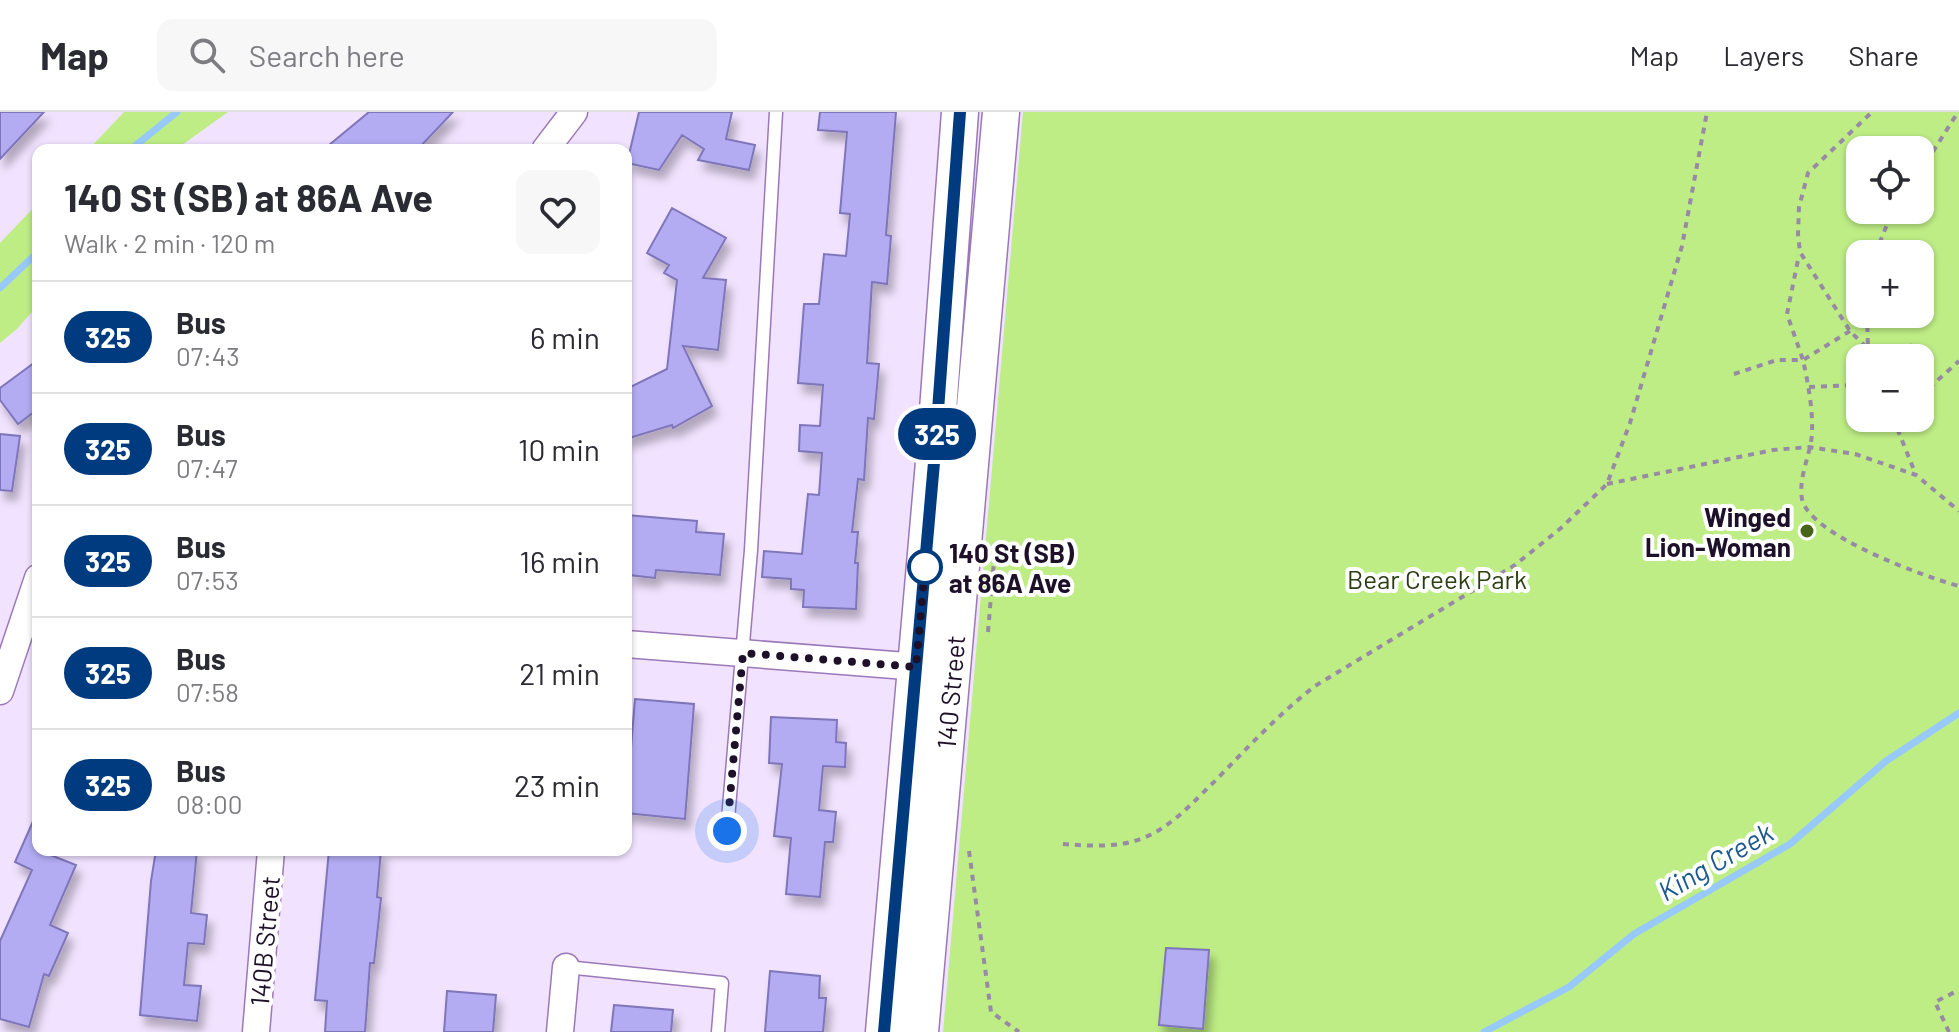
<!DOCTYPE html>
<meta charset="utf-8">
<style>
:root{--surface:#fff;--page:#f7f7f7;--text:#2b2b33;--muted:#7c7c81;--line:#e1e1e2}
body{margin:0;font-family:Barlow,sans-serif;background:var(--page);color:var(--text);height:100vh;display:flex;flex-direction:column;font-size:30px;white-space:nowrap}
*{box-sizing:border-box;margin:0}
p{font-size:26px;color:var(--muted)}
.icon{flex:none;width:44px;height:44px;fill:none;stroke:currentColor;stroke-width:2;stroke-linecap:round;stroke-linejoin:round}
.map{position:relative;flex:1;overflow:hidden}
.drawer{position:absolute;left:32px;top:32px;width:600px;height:712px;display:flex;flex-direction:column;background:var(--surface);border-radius:16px;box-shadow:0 2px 6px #0004}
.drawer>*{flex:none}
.badge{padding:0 16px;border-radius:26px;font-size:28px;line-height:52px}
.fabs{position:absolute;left:1846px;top:24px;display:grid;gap:16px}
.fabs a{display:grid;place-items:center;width:88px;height:88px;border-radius:16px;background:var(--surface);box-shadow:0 2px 6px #0004;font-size:40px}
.you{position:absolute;width:40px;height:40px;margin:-20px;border:6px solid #fff;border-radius:50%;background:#1a73e8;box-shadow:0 0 0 12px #1a73e833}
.map>.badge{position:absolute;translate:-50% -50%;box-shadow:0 0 0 4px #fff}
.round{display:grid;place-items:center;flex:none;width:84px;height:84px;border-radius:16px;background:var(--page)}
.headline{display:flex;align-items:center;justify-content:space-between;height:136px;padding:0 32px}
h1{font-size:38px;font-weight:700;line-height:60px}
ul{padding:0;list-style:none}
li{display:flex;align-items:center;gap:24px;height:112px;padding:0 32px;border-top:2px solid var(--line)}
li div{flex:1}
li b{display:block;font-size:30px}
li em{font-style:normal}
li .badge{min-width:88px;font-weight:700;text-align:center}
header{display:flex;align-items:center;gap:48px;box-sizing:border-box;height:112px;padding:0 40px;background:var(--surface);border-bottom:2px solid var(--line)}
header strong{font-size:38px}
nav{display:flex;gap:44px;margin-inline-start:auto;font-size:28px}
.search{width:560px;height:72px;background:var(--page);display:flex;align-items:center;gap:20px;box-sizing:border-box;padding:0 28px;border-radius:16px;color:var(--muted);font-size:30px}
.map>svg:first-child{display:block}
.green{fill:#beed85;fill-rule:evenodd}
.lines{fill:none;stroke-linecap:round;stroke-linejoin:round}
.stream{stroke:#97c9fc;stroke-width:7}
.building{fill:#b3acf3;stroke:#7e76b9;stroke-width:2;filter:url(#shadow)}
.service-casing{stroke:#9b78b8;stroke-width:15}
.minor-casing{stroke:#9b78b8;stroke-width:29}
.secondary-casing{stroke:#9b78b8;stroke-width:39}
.path{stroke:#988aa4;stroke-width:4;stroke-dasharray:6 6;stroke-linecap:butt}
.service{stroke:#fff;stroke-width:12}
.minor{stroke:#fff;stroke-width:26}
.secondary{stroke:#fff;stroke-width:36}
.line-casing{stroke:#fff;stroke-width:18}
.line{stroke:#003b80;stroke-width:12}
.walk{stroke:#1e1029;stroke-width:8;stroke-dasharray:0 14.4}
.poi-dot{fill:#476519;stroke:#fff;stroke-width:3}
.stop-dot{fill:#fff;stroke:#003b80;stroke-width:4}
.labels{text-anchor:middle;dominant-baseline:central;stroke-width:8;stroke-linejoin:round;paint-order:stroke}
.poi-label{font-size:26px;font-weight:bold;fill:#1e1029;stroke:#fff;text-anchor:end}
.stop-label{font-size:26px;font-weight:bold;fill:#1e1029;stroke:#fff;text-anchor:start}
.park-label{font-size:26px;fill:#2b3d11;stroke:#fff}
.street-label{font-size:26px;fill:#1e1029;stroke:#fff}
.water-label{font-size:28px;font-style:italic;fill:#1c598e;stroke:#fff}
</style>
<header>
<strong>Map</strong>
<div class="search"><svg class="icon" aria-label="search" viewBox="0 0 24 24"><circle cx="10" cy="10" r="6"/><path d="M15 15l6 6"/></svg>Search here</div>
<nav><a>Map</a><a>Layers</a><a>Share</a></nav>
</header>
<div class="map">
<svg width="1959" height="920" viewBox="0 0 1959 920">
<defs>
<filter id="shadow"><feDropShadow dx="5" dy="9" stdDeviation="4" flood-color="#0004"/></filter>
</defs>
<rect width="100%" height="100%" fill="#f1e3ff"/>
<path class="green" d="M124,0H228L175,38H88Z
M1023,0H1959V920H943ZM1860,38H1920V98H1860ZM1860,142H1920V202H1860ZM1860,246H1920V306H1860Z
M38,91V193L17,217L0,231V131Z"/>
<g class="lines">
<path class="stream" d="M130,38L177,0
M0,176L38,140
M1484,920L1569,875L1634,822L1790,732L1886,649L1959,601"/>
</g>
<path class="building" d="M0,0H44L0,47Z
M369,0H453L417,38H323Z
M639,0H732L726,27L755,33L749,58L698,48L704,37L682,23L659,58L627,51Z
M820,0H896L886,123L891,124L887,172L872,170L867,251L879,252L874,307L868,306L864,368L858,367L852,420H858L855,451H858L856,497L803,495L804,478L791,477V467L762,465L764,439L802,442L808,382L819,383L822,341L799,339L800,313L820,314L823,273L798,271L804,192H819L824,142L846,144L850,102L840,101L847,20L818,18Z
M672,96L726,126L703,166L726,168L718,238L683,234L712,294L673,316L672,313L626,327V277L667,257L677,168L664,161L669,153L647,141Z
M38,248V297L18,312L0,288V276Z
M0,322L20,324L12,379L0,378Z
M626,403L697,409L696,420L724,422L720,463L656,458L655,466L629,463L630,447L626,446Z
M635,587L694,592L685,707L626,701V672H628Z
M771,605L837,608L836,630L846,631L845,655L823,654L819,698L836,700L833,730H825L820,785L786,782L791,726L774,724L782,652L769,651Z
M38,698V738L76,753L50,813L68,821L49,864L44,862L29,915L0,907V829L32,758L15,750Z
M156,738H197L191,801L207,803L204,832L188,831L184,873L201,874L197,909L140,903L151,769Z
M329,738H381L377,785L381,786L374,851H370L365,920H325L327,889L315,888Z
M1166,836L1209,838L1203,917L1159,913Z
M770,859L820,864L819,886H826L823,920H765Z
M447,879L496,883L493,920H444Z
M614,893L673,898L671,920H611Z"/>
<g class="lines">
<g class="service-casing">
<path id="service" d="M727,719L751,438L776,0
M566,855L722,871L718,920"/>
</g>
<g class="minor-casing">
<path id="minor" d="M545,38L574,0
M626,532L932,556
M0,579L38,466
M256,920L271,738
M560,920L566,855"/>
</g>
<g class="secondary-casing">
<path id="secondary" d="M884,920L935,339L960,0
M920,920L1001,0"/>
</g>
<path class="path" d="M1920,60L1958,0
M1875,142L1893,98
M1867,202L1868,235
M1850,219L1803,248C1808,271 1813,297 1812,321C1811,342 1798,365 1802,387C1809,423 1925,465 1959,474
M1870,246L1868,237L1850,219L1800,140L1798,122L1799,95L1808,61L1872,0
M1909,246L1912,232
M1734,262L1777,248H1803L1787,202L1799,143
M1809,275L1860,273
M1920,284L1959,249
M1893,306L1916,363
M1607,372L1773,338L1809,335L1855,342L1916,363L1959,399
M988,520L996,425
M1063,732C1089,734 1119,736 1143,726C1172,715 1194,689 1216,668C1248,635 1279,602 1315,574L1515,453L1561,416L1607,372L1630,311L1682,134L1707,0
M969,739L991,900L1019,920
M1949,920L1935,890L1959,878"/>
<use href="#service" class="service"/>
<use href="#minor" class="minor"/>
<use href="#secondary" class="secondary"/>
</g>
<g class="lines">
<g class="line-casing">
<path id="line" d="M884,920L935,339L960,0"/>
</g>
<use href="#line" class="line"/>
<path class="walk" d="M727,719L743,541L916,555L925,455"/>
</g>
<circle class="poi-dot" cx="1807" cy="419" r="8"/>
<circle class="stop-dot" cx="925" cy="455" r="16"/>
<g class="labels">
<g class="poi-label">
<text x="1791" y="404">Winged<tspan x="1791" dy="30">Lion-Woman</tspan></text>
</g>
<g class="stop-label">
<text x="949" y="440">140 St (SB)<tspan x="949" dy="30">at 86A Ave</tspan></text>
</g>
<g class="park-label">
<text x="1437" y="466">Bear Creek Park</text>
</g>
<g class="street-label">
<text transform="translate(950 580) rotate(-85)">140 Street</text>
<text transform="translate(264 829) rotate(-85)">140B Street</text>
</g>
<g class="water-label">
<text transform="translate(1715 749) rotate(-30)">King Creek</text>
</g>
</g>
</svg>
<div class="fabs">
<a><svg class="icon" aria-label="locate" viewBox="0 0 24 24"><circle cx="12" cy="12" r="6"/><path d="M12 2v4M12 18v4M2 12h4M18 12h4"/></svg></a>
<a>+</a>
<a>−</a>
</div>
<div class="you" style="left:727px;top:719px"></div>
<b class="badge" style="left:937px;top:322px;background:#003b80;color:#fff">325</b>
<section class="drawer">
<div class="headline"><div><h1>140 St (SB) at 86A Ave</h1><p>Walk · 2 min · 120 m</p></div><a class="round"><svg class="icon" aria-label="heart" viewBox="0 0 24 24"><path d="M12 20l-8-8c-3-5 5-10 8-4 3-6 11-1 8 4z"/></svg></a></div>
<ul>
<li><span class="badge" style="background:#003b80;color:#fff">325</span><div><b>Bus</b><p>07:43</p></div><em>6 min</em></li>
<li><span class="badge" style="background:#003b80;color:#fff">325</span><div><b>Bus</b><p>07:47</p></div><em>10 min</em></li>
<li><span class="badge" style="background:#003b80;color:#fff">325</span><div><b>Bus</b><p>07:53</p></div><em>16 min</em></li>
<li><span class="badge" style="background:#003b80;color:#fff">325</span><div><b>Bus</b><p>07:58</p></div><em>21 min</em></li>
<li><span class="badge" style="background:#003b80;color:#fff">325</span><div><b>Bus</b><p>08:00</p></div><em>23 min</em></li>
</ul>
</section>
</div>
